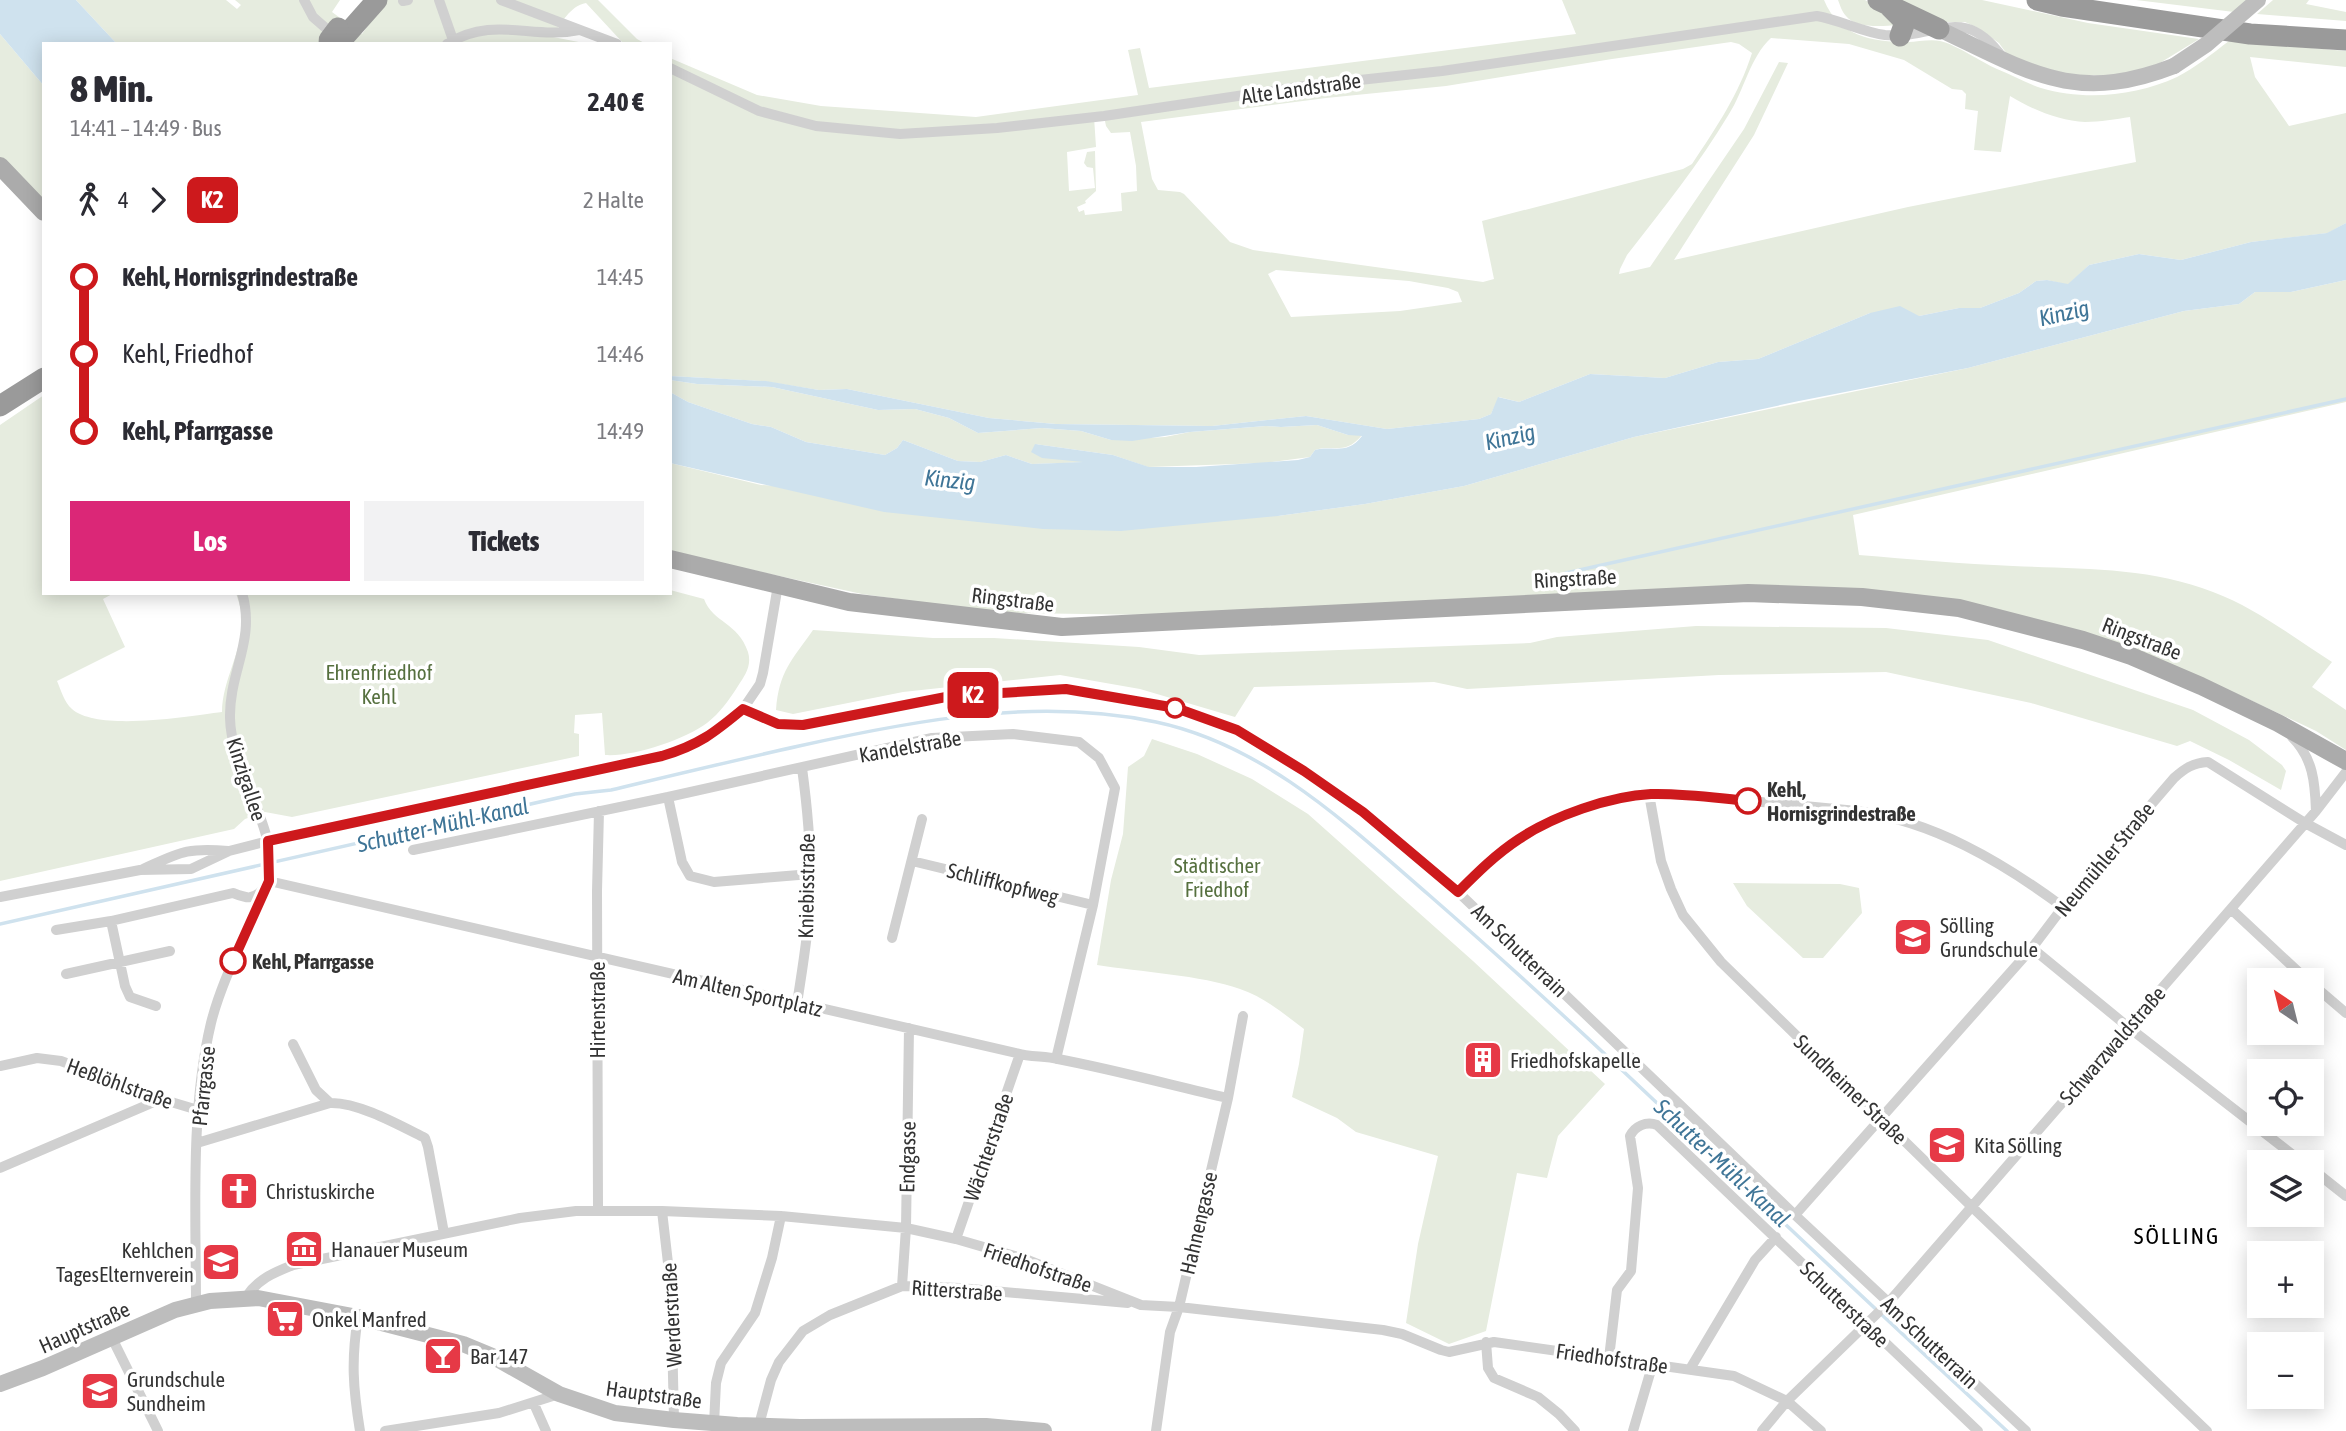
<!DOCTYPE html>
<html lang="de">
<meta charset="utf-8">
<style>
:root{--surface:#fff;--page:#f2f2f3;--text:#2b2b33;--muted:#7c7c81;--accent:#db2777}
body{margin:0;font-family:"Asap Condensed",sans-serif;background:var(--page);color:var(--text);height:100vh;display:flex;flex-direction:column;font-size:26px;white-space:nowrap}
*{box-sizing:border-box;margin:0}
p{font-size:23px;color:var(--muted)}
.icon{flex:none;width:38px;height:38px;fill:none;stroke:currentColor;stroke-width:2;stroke-linecap:round;stroke-linejoin:round}
.map{position:relative;flex:1;overflow:hidden}
.panel{position:absolute;left:42px;top:42px;width:630px;height:553px;display:flex;flex-direction:column;background:var(--surface);border-radius:0px;box-shadow:0 4px 18px #0003}
.panel>*{flex:none}
.badge{padding:0 14px;border-radius:10px;font-size:24px;line-height:46px}
.needle{width:46px;rotate:325deg}
.fabs{position:absolute;left:2247px;top:968px;display:grid;gap:14px}
.fabs a{display:grid;place-items:center;width:77px;height:77px;border-radius:0px;background:var(--surface);box-shadow:0 4px 18px #0003;font-size:35px}
.map>.badge{position:absolute;translate:-50% -50%;box-shadow:0 0 0 4px #fff}
.legs{display:flex;align-items:center;gap:10px;height:77px;padding:0 28px;font-size:23px}
.legs p{margin-inline-start:auto}
.overview{display:flex;align-items:center;justify-content:space-between;height:119px;padding:0 28px}
h1{font-size:38px;font-weight:800;line-height:52px}
.button{display:flex;gap:14px;margin-top:auto;padding:14px 28px}
.button a{flex:1;height:80px;border-radius:0px;background:var(--accent);color:#fff;font-size:28px;font-weight:800;line-height:80px;text-align:center}
.button a+a{background:var(--page);color:var(--text)}
ul{padding:0 28px;list-style:none}
li{display:flex;align-items:center;gap:24px;height:77px;font-size:26px}
li i{display:grid;place-items:center;width:10px;height:100%;margin:0 9px;background:currentColor}
li i::after{content:'';width:18px;height:18px;margin:-9px;border:5px solid;border-radius:50%;background:var(--surface)}
li p{margin-inline-start:auto}
li:first-child i{background:linear-gradient(#0000 50%,currentColor 0)}
li:last-child i{background:linear-gradient(currentColor 50%,#0000 0)}
.map>svg:first-child{display:block}
.green{fill:#e6ecdf;fill-rule:evenodd}
.water{fill:#cfe2ee}
.lines{fill:none;stroke-linecap:round;stroke-linejoin:round}
.stream{stroke:#cfe2ee;stroke-width:3.5}
.street{stroke:#d0d0d0;stroke-width:10}
.secondary{stroke:#bdbdbd;stroke-width:16}
.primary{stroke:#ababab;stroke-width:18}
.highway{stroke:#9a9a9a;stroke-width:21}
.secondary-bridge{stroke:#bdbdbd;stroke-width:16}
.highway-bridge{stroke:#9a9a9a;stroke-width:21}
.line-1-casing{stroke:#fff;stroke-width:16}
.line-1{stroke:#cd191c;stroke-width:10}
.stop-1-dot{fill:#fff;stroke:#cd191c;stroke-width:3.5}
.labels{text-anchor:middle;dominant-baseline:central;stroke-width:7;stroke-linejoin:round;paint-order:stroke}
.street-label{font-size:21px;fill:#333;stroke:#fff}
.park-label{font-size:21px;fill:#56703f;stroke:#fff}
.stop-label{font-size:21px;font-weight:bold;fill:#333;stroke:#fff;text-anchor:start}
.poi-label{font-size:21px;fill:#333;stroke:#fff;text-anchor:start}
.water-label{font-size:23px;font-style:italic;fill:#3f7597;stroke:#fff}
.neighbourhood-label{font-size:23px;letter-spacing:2px;fill:#000;stroke:#fff}
</style>
<div class="map">
<svg width="2346" height="1431" viewBox="0 0 2346 1431">
<rect width="100%" height="100%" fill="#fff"/>
<path class="green" d="M76,0H226L237,9L241,5L235,0H340L332,12L362,34L386,0H598L637,39L646,44H624L586,3C570,6 561,23 553,37L589,44H117Z
M1562,0H1824C1839,36 1871,42 1908,42C1917,42 1930,39 1940,41C1955,44 1981,62 1997,69C2012,75 2026,83 2041,88C2085,101 2136,96 2177,77C2195,68 2213,53 2229,41L2346,51V67L2250,57L2255,77L2289,126L2346,113V223L2328,233L2251,242L2181,260L2139,254L2089,265L2068,285L2047,280L2036,281L2019,293L1980,308H1959L1919,316L1870,313L1758,359L1718,362L1665,378L1590,374L1519,402L1499,397L1491,414L1479,419L1387,429L1306,416L1212,426L1056,424L989,418L847,389L819,390L762,381L670,376V58L757,95L821,106L976,117L1138,95L1128,50L1140,48L1149,88L1576,34ZM1771,38L1849,44L1904,60L1952,89L1962,90L1966,94L1965,109L1978,111L1974,150L2001,152L2010,96C2031,109 2060,121 2085,122C2100,122 2116,119 2130,117L2136,162L1908,207L1674,260L1754,135L1788,63L1779,62L1744,129L1650,267L1619,274L1620,269L1627,255C1663,209 1699,164 1729,114C1744,91 1750,57 1771,38ZM1731,42L1739,44L1752,53C1739,94 1716,128 1692,164L1683,169L1482,221L1494,279L1483,282L1253,250L1230,242L1184,194L1180,192L1158,190L1152,179L1141,122L1326,98L1446,86L1612,59ZM1104,116L1106,126L1111,133L1130,132L1136,166L1137,191L1121,193L1122,211L1085,215L1084,210L1079,212L1077,207L1086,203L1085,201L1096,191L1095,151L1087,152L1084,163L1087,167L1093,168L1095,188L1069,191L1067,152L1096,147L1094,117ZM1276,270L1409,281L1448,288L1458,292L1462,302L1400,311L1291,317L1268,274Z
M1838,0H1865L1894,17L1897,25C1883,26 1856,29 1846,16C1842,12 1840,5 1838,0Z
M1893,0H1982L2088,23L2199,39L2155,66L2128,75H2066L2009,57L1999,43L1976,27L1965,22H1937Z
M2136,0H2247L2234,12Z
M2273,0H2309L2306,4L2346,12V21L2257,14Z
M0,34L44,86V202L0,158Z
M2346,280V402L1853,515L1859,555C1910,559 1962,564 2013,566C2081,569 2149,567 2213,592C2256,608 2294,638 2332,662L2312,687L2346,710V750L2316,731L2246,698L2166,663L1876,593L1153,615L1015,613L969,609L862,594L670,552V463L761,485L1278,516L1365,504L1464,486L1634,437L1968,368L2184,311L2239,304L2255,292H2291Z
M670,380L697,384L772,387L878,410L915,409L949,418L978,433L1042,428L1081,431L1111,440L1165,437L1190,432L1266,426L1281,427L1317,425L1348,435H1362C1345,456 1333,444 1315,450L1310,457L1264,463L1148,467L1113,455L1035,444L1092,462L1032,464L1006,455L980,462L958,461L903,440L897,448L885,455L806,442L771,427L752,424L688,402L670,392Z
M44,395V593H114L103,599L125,647L57,681C61,690 64,702 72,709C98,732 189,716 222,712C222,679 245,647 242,615C241,608 238,600 236,593H670V590L704,599C713,623 738,622 748,652C752,666 745,675 738,686C729,700 720,713 707,723C684,740 633,757 605,755L602,713L575,715L574,733L579,734V756L292,817L265,812L245,819L234,829L0,881V425Z
M1696,626L1886,628L1988,640L2193,710L2249,740L2282,765L2286,771L2281,790L2229,760L2190,741L2177,746L2031,703L1886,672L1719,675L1467,689L1434,682L1254,687L1235,717L1140,689L1060,675L903,692L793,714L776,710C779,671 792,660 813,630L933,638H994L1139,647L1199,655L1530,643L1557,637Z
M1152,739L1197,754L1252,779L1308,814L1473,961L1605,1084L1558,1136L1547,1178L1517,1173L1486,1331L1449,1344L1406,1323L1418,1244L1438,1156L1356,1132L1337,1118L1292,1097L1299,1064L1304,1029C1284,1014 1264,997 1240,989C1201,975 1140,972 1097,965L1111,880L1123,834L1128,767L1144,756Z
M1733,883L1840,884L1859,888L1862,913L1823,958H1803L1747,906Z"/>
<path class="water" d="M0,0H76L117,44H44V86L0,34Z
M2346,223V280L2291,292H2255L2239,304L2184,311L1968,368L1799,401L1634,437L1464,486L1365,504L1278,516L1121,531L1043,529L884,512L670,463V392L688,402L752,424L771,427L806,442L885,455L897,448L903,440L958,461L980,462L1006,455L1032,464L1083,462L1042,458L1031,452L1035,444L1113,455L1149,467H1196L1298,460L1310,457L1315,450C1332,445 1347,456 1362,436L1348,435L1317,425L1281,427L1266,426L1190,432L1132,441L1111,440L1081,431L1042,428L978,433L949,418L915,409L878,410L772,387L697,384L670,380V376L766,381L819,390L847,389L989,418L1056,424L1212,426L1306,416L1387,429L1479,419L1491,414L1498,397L1519,402L1590,374L1665,378L1718,362L1758,359L1870,313L1900,306L1919,316L1959,308H1980L2019,293L2036,281L2047,280L2068,284L2089,265L2139,254L2181,260L2251,242L2327,233Z"/>
<g class="lines">
<path class="stream" d="M1558,588L1566,573L2346,399
M0,924L575,794L611,790C674,775 736,760 799,746C916,720 1037,697 1156,722C1265,745 1348,825 1429,895C1507,963 1583,1033 1658,1104C1774,1214 1890,1323 2007,1431"/>
<path class="street" d="M304,0L313,17L336,37
M439,0L453,40
M501,0L617,44
M403,1L408,0
M447,44C494,15 532,40 579,30
M670,68L759,111L816,126L900,134L997,128L1104,116L1305,86L1442,71L1817,16C1840,20 1862,32 1885,35C1937,40 1963,2 2003,58
M743,709L778,724L803,725L951,696L1066,689L1176,708L1237,730L1304,771L1363,812L1458,892L1795,1215L2026,1431
M2292,737C2313,758 2315,782 2316,811
M1649,794L1661,861L1671,889L1683,915L1721,962L1972,1207L2207,1431
M668,797L682,862L690,876L714,882L811,874
M413,850L668,797L932,738L1013,734L1079,742L1099,758L1115,788L1093,905L1056,1059
M912,861L1093,905
M143,869C179,853 187,847 228,851
M269,881C518,939 767,996 1016,1053C1029,1057 1044,1056 1058,1059C1115,1070 1171,1085 1228,1098
M1458,892L1500,853L1527,834L1546,824L1617,799L1649,794L1687,795L1857,811C1933,821 2002,862 2063,907
M0,897L140,870L191,869L229,851L268,841L598,771L688,748L712,735L743,709L760,684L763,673L778,585
M2231,909L2307,980
M111,921L125,986L130,997L156,1006
M56,930L111,921L233,893C246,898 253,901 263,889
M892,938L922,819
M2032,948L2127,1026L2302,1162
M66,974L170,951
M2312,984L2346,1013
M797,1004C802,970 808,937 810,902C812,857 808,812 802,768
M293,1044L316,1090L330,1103C358,1102 399,1125 425,1138L428,1147L444,1233
M0,1066L37,1058L61,1061L161,1099L198,1110
M197,1143L330,1103
M0,1168L161,1099
M2312,1169L2346,1196
M598,1209L597,891L599,811
M662,1211L671,1289L674,1420
M1795,1215L2032,948L2063,907L2174,778C2185,768 2193,763 2208,762L2305,823L2346,845
M956,1239L1020,1054
M902,1286L906,1228L909,1028
M246,1297C258,1279 273,1273 293,1265L520,1218L576,1211H662L781,1216L906,1228L956,1239L1025,1259L1141,1305L1179,1307L1383,1330L1402,1334L1441,1350L1449,1352L1494,1342L1734,1376L1787,1401L1821,1431
M196,1304C196,1215 190,1110 211,1023C219,991 233,960 248,930C255,915 266,897 269,881C280,830 231,772 230,718C229,672 256,640 242,593
M358,1317C351,1360 353,1388 360,1431
M112,1338L158,1431
M1486,1342L1488,1368L1494,1378L1538,1397L1559,1414L1575,1431
M1609,1358L1617,1290L1631,1271L1638,1188L1630,1136C1635,1126 1646,1121 1657,1125L1978,1431
M1690,1369L1755,1260L1776,1237
M534,1404L546,1431
M714,1424L716,1383L721,1363L755,1313L772,1258L781,1216
M759,1425L771,1380L779,1362L803,1331L830,1315L902,1286L960,1288L1128,1303
M385,1431L499,1413L559,1394
M1156,1431L1170,1332L1179,1307L1228,1098L1243,1016
M1633,1431L1653,1363
M1762,1431L1787,1401L1888,1303L2316,811L2346,772"/>
<path class="secondary" d="M1939,29C2028,71 2074,105 2174,66
M0,1384L43,1368L175,1310L210,1301L258,1298L358,1317L463,1344L492,1356L559,1394L615,1413L674,1420L737,1425L800,1427L986,1426L1044,1431"/>
<path class="primary" d="M0,166L44,212
M670,559L849,602L1062,627L1748,593L1862,597L1959,608L2083,640L2131,656L2201,686L2278,723L2346,761"/>
<path class="highway" d="M1878,0L1939,29
M2037,0L2062,6L2250,34L2346,40
M1890,7L1905,22L1900,36
M346,35L377,0
M0,406L44,378"/>
<path class="secondary-bridge" d="M2174,66L2207,44L2258,0"/>
<path class="highway-bridge" d="M329,40L338,28"/>
</g>
<g class="lines">
<g class="line-1-casing">
<path id="line-1" d="M233,961L269,881L268,841L662,756C699,745 714,733 743,709L778,724L803,725L951,696L1066,689L1176,708L1237,730L1304,771L1363,812L1458,892C1477,873 1496,854 1519,839C1553,816 1610,796 1651,794C1684,793 1716,798 1748,801"/>
</g>
<use href="#line-1" class="line-1"/>
</g>
<defs>
<g id="school-square" transform="scale(2.0125)"><rect x="-9" y="-9" width="18" height="18" rx="4" fill="#e63946" stroke="#fff"/><path d="M0-5L7-2L0 1L-7-2ZM-4 1L0 2.5L4 1V4Q0 6-4 4Z" fill="#fff"/></g>
<g id="building-square" transform="scale(2.0125)"><rect x="-9" y="-9" width="18" height="18" rx="4" fill="#e63946" stroke="#fff"/><path d="M-4-6H4V6H1V3H-1V6H-4ZM-2.5-4.3h1.7v1.8h-1.7ZM.8-4.3h1.7v1.8H.8ZM-2.5-1h1.7V.8h-1.7ZM.8-1h1.7V.8H.8Z" fill="#fff"/></g>
<g id="church-square" transform="scale(2.0125)"><rect x="-9" y="-9" width="18" height="18" rx="4" fill="#e63946" stroke="#fff"/><path d="M-1.2-6h2.4v3.5h3.3v2.4h-3.3V6h-2.4V-.1h-3.3v-2.4h3.3Z" fill="#fff"/></g>
<g id="museum-square" transform="scale(2.0125)"><rect x="-9" y="-9" width="18" height="18" rx="4" fill="#e63946" stroke="#fff"/><path d="M0-6L6-3V-2H-6V-3ZM-5-1h2V3h-2ZM-1-1h2V3h-2ZM3-1h2V3H3ZM-6 4H6V6H-6Z" fill="#fff"/></g>
<g id="supermarket-square" transform="scale(2.0125)"><rect x="-9" y="-9" width="18" height="18" rx="4" fill="#e63946" stroke="#fff"/><path d="M-6-5.5h2.5l.6 2H6L4.5 2H-2.5L-4.4-4H-6ZM-1.5 3.2a1.3 1.3 0 1 0 .1 0ZM3 3.2a1.3 1.3 0 1 0 .1 0Z" fill="#fff"/></g>
<g id="bar-square" transform="scale(2.0125)"><rect x="-9" y="-9" width="18" height="18" rx="4" fill="#e63946" stroke="#fff"/><path d="M-6-5H6L.8 .8V4.5H3.5V6h-7V4.5H-.8V.8Z" fill="#fff"/></g>
</defs>
<g fill-rule="evenodd">
<use href="#school-square" x="1913" y="937"/>
<use href="#building-square" x="1483" y="1060"/>
<use href="#school-square" x="1947" y="1145"/>
<use href="#church-square" x="239" y="1191"/>
<use href="#museum-square" x="304" y="1249"/>
<use href="#school-square" x="221" y="1262"/>
<use href="#supermarket-square" x="285" y="1319"/>
<use href="#bar-square" x="443" y="1356"/>
<use href="#school-square" x="100" y="1391"/>
</g>
<g class="stop-1-dot">
<circle cx="1175" cy="708" r="9"/>
<circle cx="1748" cy="801" r="12"/>
<circle cx="233" cy="961" r="12"/>
</g>
<g class="labels">
<g class="street-label">
<text transform="translate(1301 88) rotate(-8)">Alte Landstraße</text>
<text transform="translate(1575 578) rotate(-3)">Ringstraße</text>
<text transform="translate(1013 599) rotate(7)">Ringstraße</text>
<text transform="translate(2142 638) rotate(21)">Ringstraße</text>
<text transform="translate(910 746) rotate(-10)">Kandelstraße</text>
<text transform="translate(247 779) rotate(72)">Kinzigallee</text>
<text transform="translate(2104 859) rotate(-50)">Neumühler Straße</text>
<text transform="translate(1003 883) rotate(14)">Schliffkopfweg</text>
<text transform="translate(806 886) rotate(-89)">Kniebisstraße</text>
<text transform="translate(1520 950) rotate(44)">Am Schutterrain</text>
<text transform="translate(748 992) rotate(13)">Am Alten Sportplatz</text>
<text transform="translate(597 1010) rotate(-90)">Hirtenstraße</text>
<text transform="translate(2112 1045) rotate(-49)">Schwarzwaldstraße</text>
<text transform="translate(120 1083) rotate(20)">Heßlöhlstraße</text>
<text transform="translate(203 1086) rotate(-84)">Pfarrgasse</text>
<text transform="translate(1851 1089) rotate(44)">Sundheimer Straße</text>
<text transform="translate(988 1147) rotate(-71)">Wächterstraße</text>
<text transform="translate(907 1157) rotate(-89)">Endgasse</text>
<text transform="translate(1198 1223) rotate(-77)">Hahnengasse</text>
<text transform="translate(1038 1267) rotate(19)">Friedhofstraße</text>
<text transform="translate(957 1290) rotate(4)">Ritterstraße</text>
<text transform="translate(1845 1304) rotate(44)">Schutterstraße</text>
<text transform="translate(671 1315) rotate(-93)">Werderstraße</text>
<text transform="translate(84 1327) rotate(-24)">Hauptstraße</text>
<text transform="translate(1930 1342) rotate(43)">Am Schutterrain</text>
<text transform="translate(1612 1358) rotate(8)">Friedhofstraße</text>
<text transform="translate(654 1394) rotate(8)">Hauptstraße</text>
</g>
<g class="park-label">
<text x="379" y="672">Ehrenfriedhof<tspan x="379" dy="24">Kehl</tspan></text>
<text x="1217" y="865">Städtischer<tspan x="1217" dy="24">Friedhof</tspan></text>
</g>
<g class="stop-label">
<text x="1767" y="789">Kehl,<tspan x="1767" dy="24">Hornisgrindestraße</tspan></text>
<text x="252" y="961">Kehl, Pfarrgasse</text>
</g>
<g class="poi-label">
<text x="1940" y="925">Sölling<tspan x="1940" dy="24">Grundschule</tspan></text>
<text x="1510" y="1060">Friedhofskapelle</text>
<text x="1974" y="1145">Kita Sölling</text>
<text x="266" y="1191">Christuskirche</text>
<text x="331" y="1249">Hanauer Museum</text>
<text x="194" y="1250" text-anchor="end">Kehlchen<tspan x="194" dy="24">TagesElternverein</tspan></text>
<text x="312" y="1319">Onkel Manfred</text>
<text x="470" y="1356">Bar 147</text>
<text x="127" y="1379">Grundschule<tspan x="127" dy="24">Sundheim</tspan></text>
</g>
<g class="water-label">
<text transform="translate(2064 313) rotate(-13)">Kinzig</text>
<text transform="translate(1510 437) rotate(-13)">Kinzig</text>
<text transform="translate(950 480) rotate(6)">Kinzig</text>
<text transform="translate(443 825) rotate(-13)">Schutter-Mühl-Kanal</text>
<text transform="translate(1722 1163) rotate(43)">Schutter-Mühl-Kanal</text>
</g>
<g class="neighbourhood-label">
<text x="2177" y="1236">SÖLLING</text>
</g>
</g>
</svg>
<div class="fabs">
<a><svg class="needle" viewBox="-14 -14 28 28"><path d="M0-13l5 13h-10z" fill="#e53935"/><path d="M0 13l5-13h-10z" fill="#7c7c81"/></svg></a>
<a><svg class="icon" aria-label="locate" viewBox="0 0 24 24"><circle cx="12" cy="12" r="6"/><path d="M12 2v4M12 18v4M2 12h4M18 12h4"/></svg></a>
<a><svg class="icon" aria-label="layers" viewBox="0 0 24 24"><path d="M12 4l9 5-9 5-9-5zM3 14l9 5 9-5"/></svg></a>
<a>+</a>
<a>−</a>
</div>
<b class="badge" style="left:973px;top:695px;background:#cd191c;color:#fff">K2</b>
<section class="panel">
<div class="overview"><div><h1>8 Min.</h1><p>14:41 – 14:49 · Bus</p></div><b>2.40 €</b></div>
<div class="legs"><svg class="icon" aria-label="walk" viewBox="0 0 24 24"><circle cx="13" cy="4" r="2"/><path d="M13 8l-2 6 4 7M11 14l-3 7M7 12l3-4h3l4 4"/></svg>4<svg class="icon" aria-label="forward" viewBox="0 0 24 24"><path d="M9 5l7 7-7 7"/></svg><b class="badge" style="background:#cd191c;color:#fff">K2</b><p>2 Halte</p></div>
<ul>
<li><i style="color:#cd191c"></i><b>Kehl, Hornisgrindestraße</b><p>14:45</p></li>
<li><i style="color:#cd191c"></i><span>Kehl, Friedhof</span><p>14:46</p></li>
<li><i style="color:#cd191c"></i><b>Kehl, Pfarrgasse</b><p>14:49</p></li>
</ul>
<div class="button"><a>Los</a><a>Tickets</a></div>
</section>
</div>
